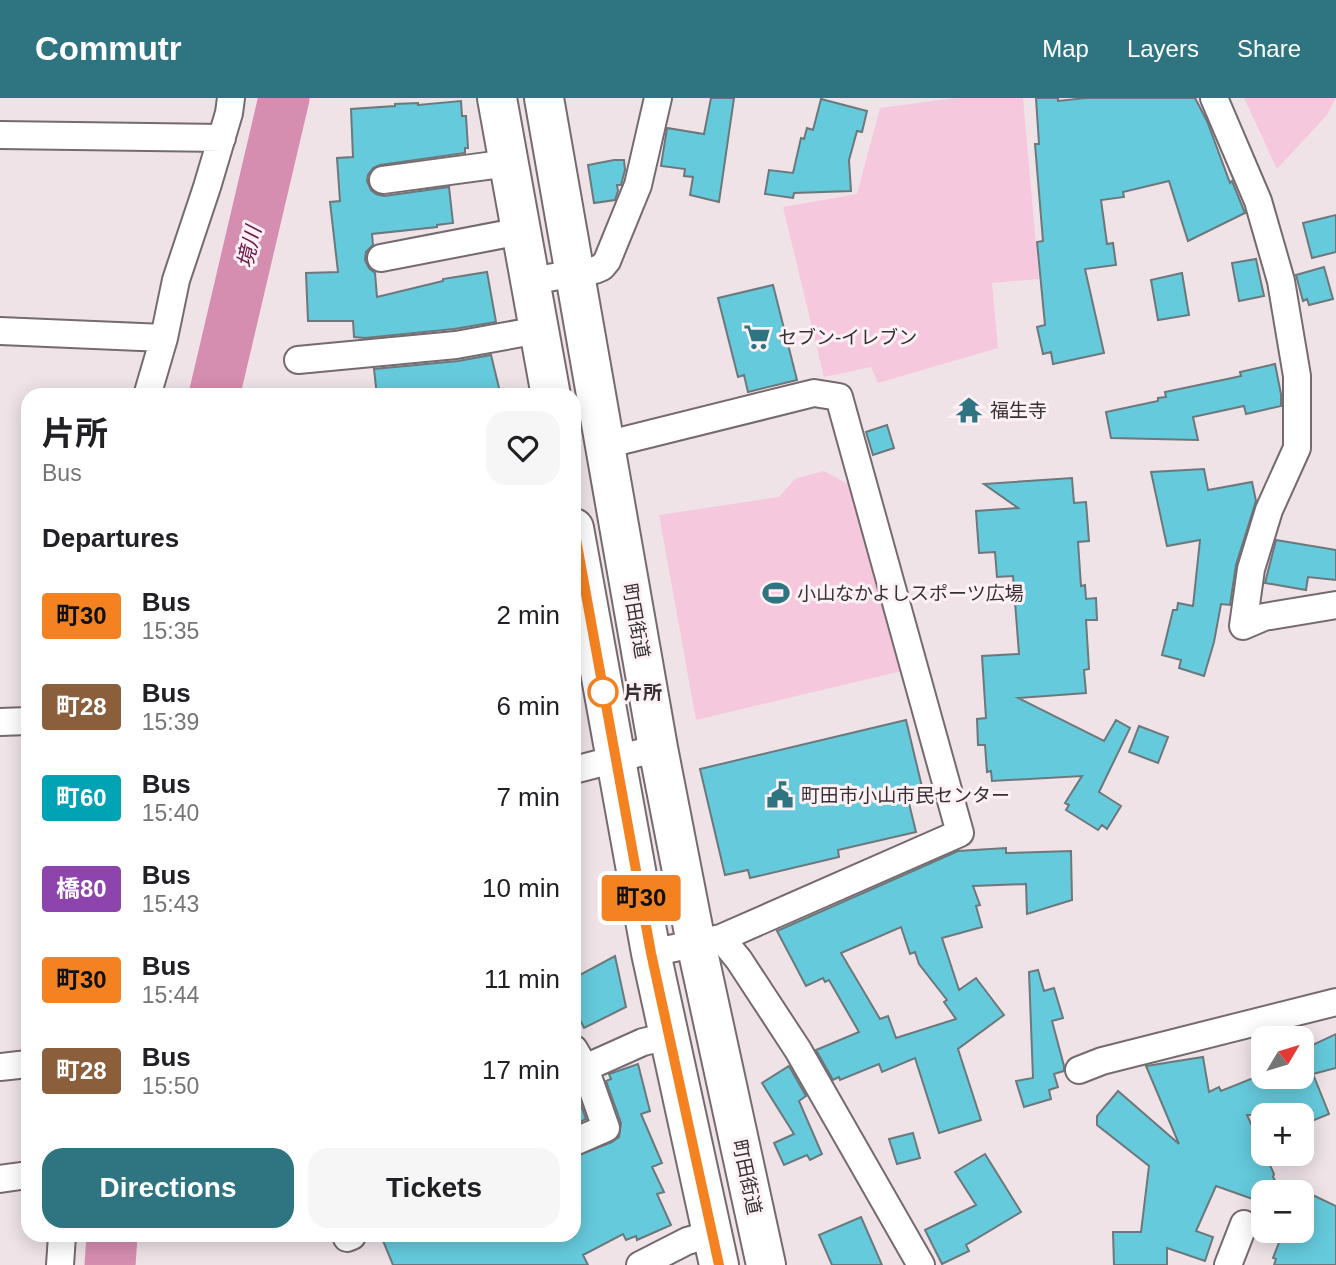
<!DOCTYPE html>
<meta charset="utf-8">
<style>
:root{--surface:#fff;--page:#f6f6f6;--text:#202124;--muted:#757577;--accent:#2e7481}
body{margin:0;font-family:Arial,"Noto Sans JP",sans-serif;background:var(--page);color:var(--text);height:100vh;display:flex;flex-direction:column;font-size:26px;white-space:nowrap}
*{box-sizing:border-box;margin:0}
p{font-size:23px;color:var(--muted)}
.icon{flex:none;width:38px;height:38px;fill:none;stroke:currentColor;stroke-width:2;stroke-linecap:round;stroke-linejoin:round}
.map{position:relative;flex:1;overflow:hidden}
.sheet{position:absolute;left:21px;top:290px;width:560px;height:854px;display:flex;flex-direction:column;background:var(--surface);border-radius:21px;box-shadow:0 4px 18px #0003}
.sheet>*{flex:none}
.badge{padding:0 14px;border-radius:5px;font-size:24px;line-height:46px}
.needle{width:46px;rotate:52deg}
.fabs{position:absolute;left:1251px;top:928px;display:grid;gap:14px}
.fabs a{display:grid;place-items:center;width:63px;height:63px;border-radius:14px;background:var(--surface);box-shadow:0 4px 18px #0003;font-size:35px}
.map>.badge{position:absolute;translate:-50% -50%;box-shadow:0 0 0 4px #fff}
h2{padding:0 21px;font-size:26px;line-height:63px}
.round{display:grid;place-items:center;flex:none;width:74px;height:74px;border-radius:21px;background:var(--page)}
.overview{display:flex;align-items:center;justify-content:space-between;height:119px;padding:0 21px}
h1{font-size:33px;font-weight:700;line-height:52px}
.button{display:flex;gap:14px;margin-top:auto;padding:14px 21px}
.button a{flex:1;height:80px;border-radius:21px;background:var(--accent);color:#fff;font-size:28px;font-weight:700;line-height:80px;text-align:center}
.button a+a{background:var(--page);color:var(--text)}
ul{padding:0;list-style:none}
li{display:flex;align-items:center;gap:21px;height:91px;padding:0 21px}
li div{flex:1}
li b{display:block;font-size:26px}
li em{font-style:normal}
li .badge{min-width:77px;font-weight:700;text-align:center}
header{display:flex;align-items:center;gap:42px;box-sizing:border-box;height:98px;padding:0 35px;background:var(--accent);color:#fff}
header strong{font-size:33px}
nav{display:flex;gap:38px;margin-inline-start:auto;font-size:24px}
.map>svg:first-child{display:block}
.green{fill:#f6c8dd}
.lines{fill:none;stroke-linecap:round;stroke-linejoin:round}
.river{stroke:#d68eb0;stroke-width:51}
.building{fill:#65cadc;stroke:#6c787b;stroke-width:2;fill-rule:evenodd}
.minor-casing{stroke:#756a6f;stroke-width:30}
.primary-casing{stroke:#756a6f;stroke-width:42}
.minor{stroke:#fff;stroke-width:26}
.primary{stroke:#fff;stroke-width:38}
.line-casing{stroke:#fff;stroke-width:16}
.line{stroke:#f58220;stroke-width:10}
.stop-dot{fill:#fff;stroke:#f58220;stroke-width:3.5}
.labels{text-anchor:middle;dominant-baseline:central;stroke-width:6;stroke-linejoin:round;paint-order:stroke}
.poi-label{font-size:19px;fill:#363233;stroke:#fdf1f6;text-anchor:start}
.street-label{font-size:19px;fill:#363233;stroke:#fdf1f6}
.stop-label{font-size:19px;font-weight:bold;fill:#363233;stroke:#fdf1f6;text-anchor:start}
.water-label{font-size:21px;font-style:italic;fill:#6b1747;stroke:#fdf1f6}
</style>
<header>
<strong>Commutr</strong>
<nav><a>Map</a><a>Layers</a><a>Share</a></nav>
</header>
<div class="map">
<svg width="1336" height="1167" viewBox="0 0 1336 1167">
<rect width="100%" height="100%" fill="#efe3e8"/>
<path class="green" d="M955,0H1023L1039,181L992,185L998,250L878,285L871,269L824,279L783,109L857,96L880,10Z
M1244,0H1336L1327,17L1277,71Z
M824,373L848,386L902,573L696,622L659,417L779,399L795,381Z"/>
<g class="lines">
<path class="river" d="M214,298L284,0
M110,1167L112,1138"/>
</g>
<path class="building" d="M711,0H734L719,104L690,97L693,79L684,78L685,71L661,68L667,30L704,36Z
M1036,0H1058V3L1086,0H1195L1207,23L1230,85L1232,83L1245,115L1188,143L1169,83L1123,94L1124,99L1101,102L1107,146L1113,145L1116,167L1085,171L1104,255L1053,266L1051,254L1043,256L1037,229L1045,227L1037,144L1043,143L1035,46H1039Z
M821,1L867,13L862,34L857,33L849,62L851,93L794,95L793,100L765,96L769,72L793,75L801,40L804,41L807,30L813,32Z
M461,3L462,18H466L468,50H465V55L380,67L373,70L368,77L367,83L371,92L376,96L384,98L449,89L453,125L437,127V129L372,136L373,147L366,154L365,162L369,170L375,175L377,199L443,183V181L487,174L496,224L454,231L365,240L354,239L353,223H308L306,175L338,174L330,104L340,103L337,60L353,59L351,11L395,8V6L418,5V7Z
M614,62H624L625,72L621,87H617L618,93L615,102L594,105L588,67Z
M1336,117V154L1312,160L1303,125Z
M1256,161L1264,198L1239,203L1232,165Z
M1324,169L1333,201L1309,207L1307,201L1303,203L1296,177Z
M1182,175L1189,217L1158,222L1151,182Z
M773,187L797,282L748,294L744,277L738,279L718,200Z
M491,257L501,298H377L374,271L458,263Z
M1275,266L1281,296V308L1246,316L1244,308L1193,319L1198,342L1111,340L1106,314L1158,303V300L1166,299L1165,294L1232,280L1241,278L1240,274Z
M887,327L894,350L873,357L866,334Z
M1204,371L1208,392L1252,384L1256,403L1236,467L1230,507L1221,506L1214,544L1204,578L1179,570L1181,562L1162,557L1173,512H1177L1178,505L1193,508L1200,442L1167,448L1151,374Z
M1072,380L1074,405L1086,404L1089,443L1078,444L1081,488L1085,487L1086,501L1096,500L1097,522H1086L1089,571L1084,572L1086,595L1018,600L1104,643L1116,622L1130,630L1099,694L1121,708L1107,731L1102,727L1098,732L1066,712L1069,707L1065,705L1082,678L992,683L991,673L987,674L985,647H978L977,621L986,620L982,558L1019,556L1013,478L997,479L995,454L979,455L976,413L1018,410L984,386Z
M1276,442L1336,452V482L1308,479L1306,492L1265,485Z
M906,622L923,693L907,697L916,734L838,752L839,759L750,780L748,772L725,777L700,671Z
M1139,628L1168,639L1158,665L1129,654Z
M1006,750V755L1071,753L1072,802L1027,816L1026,786L973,788L980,807L976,808L982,829L942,840L959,892L976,880L1004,917L958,951L981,1022L939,1035L915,960L882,974L879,966L840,982L839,979L833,982L816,952L859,934L829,882L825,884L823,880L806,888L777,833L958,753ZM901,829L910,856L915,854L919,866L947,902L944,904L956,921L896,940L888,918L880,921L841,855Z
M615,858L626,909L584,930L574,909V880Z
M1038,872L1044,893L1054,890L1063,920L1052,923L1064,968V973L1054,976L1058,989L1049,992L1051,1001L1024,1009L1016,983L1033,980L1029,874Z
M1336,936V970L1313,976L1329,1016L1302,1027V1017H1247L1274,1076L1273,1079L1282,1094H1264V1105L1216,1088L1196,1133L1213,1139L1205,1163L1167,1150V1167H1114L1113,1134H1141L1149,1068L1097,1027V1018L1118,993L1179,1046L1146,968L1203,959L1209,994L1219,989L1221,993L1261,977L1258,971L1264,969V978H1302V952Z
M638,966L650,1013L641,1016L662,1065L652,1069L664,1094L657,1096L671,1127L637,1142L636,1138L626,1142L623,1136L583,1157L588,1167H393L381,1138H574V1059L612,1044L619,1039L621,1025L606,983L611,981L609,976Z
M789,968L806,998L799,1003L822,1056L810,1062L807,1057L784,1067L774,1045L794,1036L762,985Z
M577,996L586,1021L574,1027V997Z
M913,1035L920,1060L897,1066L889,1041Z
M985,1056L1021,1114L966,1147L969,1153L942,1166L925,1132L976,1107L955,1074Z
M1302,1092L1336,1108V1167H1274L1276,1161L1273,1160L1284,1132H1299L1302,1138Z
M861,1119L882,1167H832L819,1137Z"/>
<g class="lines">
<g class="minor-casing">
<path id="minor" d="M1214,0L1258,103L1281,183L1297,278V350L1269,412L1251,471L1243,528L1264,519L1336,507
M0,37L222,40
M383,82L509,65
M381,160L521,133
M530,183L595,172L602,169L607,163L638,87L658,0
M0,233L164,240
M298,262L456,247L539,232
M147,298L164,240L176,182L207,89L229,15L231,0
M605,347L814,295L839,299L960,735L721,840L651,855
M0,624L28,623
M574,672L658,650
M721,840L739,862L798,952L921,1167
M574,951L585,970L606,1030L574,1044
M0,969L28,966
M585,970L643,944L669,938
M1079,972L1102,963L1336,904
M0,1081L28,1077
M347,1138V1140L352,1138
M60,1167L62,1138
M640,1167L687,1143L712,1136
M1228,1167L1244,1126"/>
</g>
<g class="primary-casing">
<path id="primary" d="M497,0L551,298
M544,0L658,650L696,845L766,1167
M574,430L651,855L719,1167"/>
</g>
<use href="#minor" class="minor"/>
<use href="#primary" class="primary"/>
</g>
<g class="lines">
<g class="line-casing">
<path id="line" d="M574,430L651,855L719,1167"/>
</g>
<use href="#line" class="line"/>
</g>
<defs>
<g id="supermarket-bare" transform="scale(2.1)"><path d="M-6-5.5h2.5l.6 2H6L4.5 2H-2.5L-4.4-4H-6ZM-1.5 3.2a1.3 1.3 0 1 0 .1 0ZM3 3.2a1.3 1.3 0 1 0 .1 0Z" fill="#2e7481" stroke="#fdf1f6" stroke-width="2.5" paint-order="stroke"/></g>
<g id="temple-bare" transform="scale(2.1)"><path d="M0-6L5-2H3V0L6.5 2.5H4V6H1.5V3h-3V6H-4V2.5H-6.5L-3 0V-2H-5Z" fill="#2e7481" stroke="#fdf1f6" stroke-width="2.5" paint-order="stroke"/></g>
<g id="stadium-bare" transform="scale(2.1)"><path d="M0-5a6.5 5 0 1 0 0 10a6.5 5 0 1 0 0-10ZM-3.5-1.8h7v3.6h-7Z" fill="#2e7481" stroke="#fdf1f6" stroke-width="2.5" paint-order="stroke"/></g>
<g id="civic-bare" transform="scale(2.1)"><path d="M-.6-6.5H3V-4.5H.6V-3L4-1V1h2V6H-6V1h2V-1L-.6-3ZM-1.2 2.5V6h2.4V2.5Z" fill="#2e7481" stroke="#fdf1f6" stroke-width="2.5" paint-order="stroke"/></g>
</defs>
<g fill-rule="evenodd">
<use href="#supermarket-bare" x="757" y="239"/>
<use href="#temple-bare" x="969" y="312"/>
<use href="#stadium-bare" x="776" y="495"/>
<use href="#civic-bare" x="780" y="697"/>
</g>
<circle class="stop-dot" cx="603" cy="594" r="14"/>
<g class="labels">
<g class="poi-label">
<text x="778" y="239">セブン-イレブン</text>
<text x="990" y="312">福生寺</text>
<text x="797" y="495">小山なかよしスポーツ広場</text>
<text x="801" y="697">町田市小山市民センター</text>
</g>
<g class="street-label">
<text transform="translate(636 523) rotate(80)">町田街道</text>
<text transform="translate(747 1079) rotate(78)">町田街道</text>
</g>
<g class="stop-label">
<text x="624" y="594">片所</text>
</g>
<g class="water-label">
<text transform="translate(249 149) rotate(-77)">境川</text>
</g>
</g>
</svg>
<div class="fabs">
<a><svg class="needle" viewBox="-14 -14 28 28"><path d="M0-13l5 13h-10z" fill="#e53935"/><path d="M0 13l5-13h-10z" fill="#757577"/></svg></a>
<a>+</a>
<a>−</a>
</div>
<b class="badge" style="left:641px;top:800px;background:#f58220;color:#111">町30</b>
<section class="sheet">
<div class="overview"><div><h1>片所</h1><p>Bus</p></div><a class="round"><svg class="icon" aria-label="heart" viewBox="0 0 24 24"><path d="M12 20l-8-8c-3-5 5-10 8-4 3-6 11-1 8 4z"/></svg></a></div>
<h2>Departures</h2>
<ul>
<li><span class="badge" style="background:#f58220;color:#111">町30</span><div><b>Bus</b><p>15:35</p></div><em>2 min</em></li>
<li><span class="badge" style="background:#8b5e3c;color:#fff">町28</span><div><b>Bus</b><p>15:39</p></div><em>6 min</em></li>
<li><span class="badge" style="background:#00a3b4;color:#fff">町60</span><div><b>Bus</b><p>15:40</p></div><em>7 min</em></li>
<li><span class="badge" style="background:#8e44ad;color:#fff">橋80</span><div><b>Bus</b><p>15:43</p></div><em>10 min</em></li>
<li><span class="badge" style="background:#f58220;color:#111">町30</span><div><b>Bus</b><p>15:44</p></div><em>11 min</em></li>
<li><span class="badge" style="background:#8b5e3c;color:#fff">町28</span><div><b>Bus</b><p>15:50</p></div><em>17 min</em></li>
</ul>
<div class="button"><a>Directions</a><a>Tickets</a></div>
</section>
</div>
